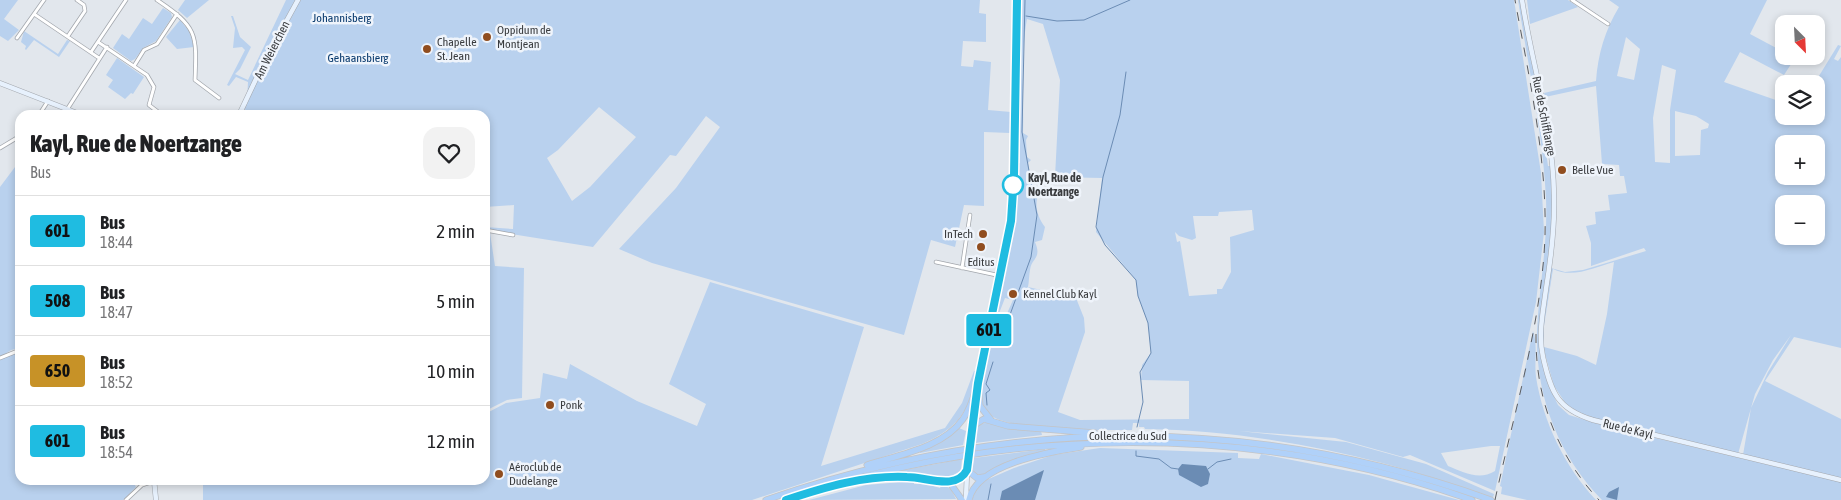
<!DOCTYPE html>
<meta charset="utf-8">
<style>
:root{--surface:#fff;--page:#f2f2f2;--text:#202124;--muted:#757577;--line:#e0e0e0}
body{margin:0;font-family:"Asap Condensed",sans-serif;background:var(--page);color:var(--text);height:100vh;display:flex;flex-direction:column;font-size:19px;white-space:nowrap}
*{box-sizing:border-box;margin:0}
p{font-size:16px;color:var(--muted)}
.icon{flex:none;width:28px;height:28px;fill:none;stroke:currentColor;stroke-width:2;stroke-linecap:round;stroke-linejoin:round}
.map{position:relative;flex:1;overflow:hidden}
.side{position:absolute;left:15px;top:110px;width:475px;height:375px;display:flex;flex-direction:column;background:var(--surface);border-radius:15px;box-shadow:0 2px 8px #0003}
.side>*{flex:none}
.badge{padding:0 10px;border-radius:4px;font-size:18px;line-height:32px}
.needle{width:32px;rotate:156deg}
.controls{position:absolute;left:1775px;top:15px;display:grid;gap:10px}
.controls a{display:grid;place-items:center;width:50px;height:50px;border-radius:10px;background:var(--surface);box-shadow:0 2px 8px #0003;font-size:25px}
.map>.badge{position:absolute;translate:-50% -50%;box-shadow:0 0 0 2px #fff}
.round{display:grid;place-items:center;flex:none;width:52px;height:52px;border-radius:15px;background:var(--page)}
.headline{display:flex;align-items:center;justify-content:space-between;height:85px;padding:0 15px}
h1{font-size:24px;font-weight:800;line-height:38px}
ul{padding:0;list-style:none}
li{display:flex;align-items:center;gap:15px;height:70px;padding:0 15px;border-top:1px solid var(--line)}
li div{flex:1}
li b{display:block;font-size:19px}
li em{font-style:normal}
li .badge{min-width:55px;font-weight:700;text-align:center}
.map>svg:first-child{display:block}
.green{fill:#b9d1ee;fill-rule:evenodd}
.water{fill:#6b8cb4}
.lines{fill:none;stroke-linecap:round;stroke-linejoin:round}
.stream{stroke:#6b8cb4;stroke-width:1}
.street-casing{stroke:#a3a7ad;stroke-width:4.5}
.secondary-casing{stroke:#a3a7ad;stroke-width:5.5}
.primary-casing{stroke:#c4c4c5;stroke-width:6}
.highway-casing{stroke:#c4c4c5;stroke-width:7}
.street{stroke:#fff;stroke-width:3}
.secondary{stroke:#e7f1fd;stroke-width:4.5}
.primary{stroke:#d0e3fb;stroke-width:5}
.highway{stroke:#b0d1f9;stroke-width:5.5}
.rail{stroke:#5a5c60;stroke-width:1;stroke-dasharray:9 9;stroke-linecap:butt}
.primary-bridge-casing{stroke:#c4c4c5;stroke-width:6;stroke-linecap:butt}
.primary-bridge{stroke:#d0e3fb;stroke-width:5}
.line-casing{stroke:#fff;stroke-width:11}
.line{stroke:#1fbce1;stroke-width:8}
.poi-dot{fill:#904d1f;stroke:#eff4fb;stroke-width:2}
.stop-dot{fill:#fff;stroke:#1fbce1;stroke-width:2.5}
.labels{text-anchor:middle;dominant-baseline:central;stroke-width:5;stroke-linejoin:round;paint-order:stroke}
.park-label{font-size:12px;fill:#093a6d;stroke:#eff4fb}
.poi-label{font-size:12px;fill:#393b3e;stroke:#eff4fb;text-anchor:start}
.street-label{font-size:12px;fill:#393b3e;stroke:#eff4fb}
.stop-label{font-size:12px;font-weight:bold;fill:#393b3e;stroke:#eff4fb;text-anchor:start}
</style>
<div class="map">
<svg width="1841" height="500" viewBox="0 0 1841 500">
<rect width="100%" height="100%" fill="#e2e7ed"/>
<path class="green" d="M0,0H18L4,19L19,30L8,41L0,36Z
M185,0H209L187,18L178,10Z
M286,0H980L979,13L986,14V42L963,41L961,66L973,67L974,60L991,62L988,110L1011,112L1010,133L984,132V206L964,205L955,247L931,240L904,335L652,263L619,249L676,188L720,127L706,116L676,156L670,155L593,247L486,230L485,227L513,229L514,205L485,207V115H253L243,108L247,101L248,82L236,77L229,86L227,85L245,50L242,47L233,48L235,28L231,16H233L240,37L251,47L240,69L235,74L248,80ZM599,107L636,137L590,187L572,201L547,158L558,150Z
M1019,0H1514L1541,173L1544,232L1536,302L1495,491L1410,455L1403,457L1335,438L1239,431L1346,442L1426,464L1494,494L1493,498C1382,457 1264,431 1145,429L1144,427H1139V423H1133L1132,430C1106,430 1001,432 987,412C976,397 982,376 985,360L981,358L1009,208H1012L1011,221H1015L1018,163H1020V146L1016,145ZM1027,19L1043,24L1060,80L1055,177L1102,178L1096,232L1136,280L1138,296L1148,323L1151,353L1142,365L1141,380L1189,381V419L1080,420L1058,412L1085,332L1084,318L1076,298L1028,287C1029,282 1029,275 1030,270C1032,257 1042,259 1035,242L1042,240L1045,227C1037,217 1034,204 1039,193L1034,190V186L1031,182L1028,163L1031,160L1027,157L1026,140L1028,136L1023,133C1024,96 1020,56 1027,19ZM1252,210L1254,230L1230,237L1231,272L1222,289H1217V294L1189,296L1180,241L1177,242L1175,232L1179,236L1192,240L1196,238L1193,216H1218L1219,212ZM1005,298L1013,300L1005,318L998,316ZM1491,446H1500L1495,471C1479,481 1463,472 1448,466L1441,453Z
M1518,0H1522L1549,136L1544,138L1548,166H1551L1553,221L1539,344L1548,384L1558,405L1569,415L1609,427L1841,482V500H1602C1558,455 1535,395 1537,331C1539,287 1548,244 1546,199C1543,132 1528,66 1518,0Z
M1527,0H1568L1578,7L1530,24Z
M1609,0H1767L1750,34L1784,52V56L1795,58L1784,75L1740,52L1724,82L1784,103V116H1816V84H1814L1838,45L1841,46L1834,59L1838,61L1841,57V348L1794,337L1765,381L1841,419V478L1743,455L1751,408L1768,372L1791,335L1773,360L1755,394L1738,454L1599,420L1578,412L1566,404L1554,386L1543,347V325L1551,268L1565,272L1583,270L1646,251L1644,248L1591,266V243L1586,226L1596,224L1595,212L1610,210L1608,195L1627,193L1624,176H1620L1619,165L1602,164L1596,86L1545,97L1544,93L1596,81C1598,54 1605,30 1619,7ZM1626,37L1640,49L1634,80L1617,76ZM1662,65L1676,70L1670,110V163L1655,162L1653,118ZM1675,111L1696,116L1709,124L1708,128L1701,130L1700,155L1675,156ZM1784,144H1816V176H1784ZM1784,204H1816V236H1784ZM1614,262L1607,314L1596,365L1577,356L1544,347V326L1553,269C1573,279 1595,267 1614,262Z
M163,8L171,13L172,17L156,41L143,48L135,59L131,61L113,48L122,34L129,39L143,18L152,24Z
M180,20L189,31L194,47L177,49L166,37Z
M24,31L58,54L67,40L70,41L59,57L34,40L26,50L25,49L26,46L21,42Z
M117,58L144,77L133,94L131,93L125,99L108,87L113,80L106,75Z
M15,167L20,176V348L11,350L2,356L20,351V480H132L136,487L123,500H0V187Z
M485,233H490L495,266L524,268L522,398L507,400L485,411Z
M710,282L864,327L821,466L945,428L962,403L974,371L978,372C969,411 959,428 922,444L752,500H203V480H485V414L506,403L540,398L543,373L567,379L570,364L637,401L697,426L706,404L669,384Z
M1533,331C1538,344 1534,363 1536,377C1543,422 1565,467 1596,500H1527L1501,494L1502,487L1500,486Z
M987,422L1041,431L1042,435L975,443L977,426Z
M959,428L966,431L963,445L920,453L919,450Z
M1100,448L1238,453V458L1259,459L1261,454L1369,475L1459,500H972L976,489L984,481L1014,468L1053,455Z
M1045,449V452L982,475L975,474L972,469L974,458Z
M962,459L960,477C944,482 913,475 895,475L894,472Z
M914,481V484H927L940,488L942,484L951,489L956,499L809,500L866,485Z"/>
<path class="water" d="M1182,464L1206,466L1210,474L1208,484L1201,487L1179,475L1178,469Z
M1044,470L1035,500H1000L1002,491Z
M1619,487L1617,500L1606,497L1609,492Z"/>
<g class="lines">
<path class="stream" d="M1026,16L1057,21L1084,20L1130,0
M1126,72L1120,115L1103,177L1096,227L1105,245L1136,280L1138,296L1148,323L1151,353L1140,372L1143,402L1137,427
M1003,334L1031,257L1037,215L1022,132L1025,0
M987,405L986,393L990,390L986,384L993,362
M1136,451V456L1159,459L1171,468L1178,469
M1208,469L1217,462L1231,459
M988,500L991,484"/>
<g class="street-casing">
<path id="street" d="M44,0L34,14L99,58
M157,0C197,27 197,33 195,80L219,98
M1572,0L1608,24
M68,36L85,11L84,5L77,0
M17,38L34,14
M98,42L147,75L154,87L149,105L162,115
M91,52L126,0
M134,66L144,50L157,44L177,14
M68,108L107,47
M39,115L48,101
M0,148L20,136
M485,230L513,235
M936,262L1001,276
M962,268L970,215
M0,358L20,350
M126,500L142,485L154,481"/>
</g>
<g class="secondary-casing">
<path id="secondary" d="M1522,0C1532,65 1553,128 1554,195C1555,226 1551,258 1546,289C1543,312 1538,334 1543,357C1551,392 1557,409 1593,420L1841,480
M0,83L82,115
M239,115L265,60L298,0
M154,480L156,500
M966,500L967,471"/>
</g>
<g class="primary-casing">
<path id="primary" d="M978,386L1011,221L1014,176L1017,0
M970,435L977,394"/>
</g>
<g class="highway-casing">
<path id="highway" d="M978,388L980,406L991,420
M971,427L984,419L1008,426L1095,433
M867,465C898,455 943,448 963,419C971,408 974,396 978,383
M865,480L905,477L950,483L963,478L967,470L977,478L984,477
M950,483L962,500
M766,500C1008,416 1249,413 1491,500
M786,500C1005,425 1252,422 1472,500
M969,500C976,464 1049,452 1081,447"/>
</g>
<use href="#street" class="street"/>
<use href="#secondary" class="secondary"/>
<use href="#primary" class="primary"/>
<use href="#highway" class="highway"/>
<path class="rail" d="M1536,334C1535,396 1556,454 1599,500
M1495,500C1513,416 1542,322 1545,236C1547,158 1529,77 1515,0"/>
<g class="primary-bridge-casing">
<path id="primary-bridge" d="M967,467L970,435"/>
</g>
<use href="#primary-bridge" class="primary-bridge"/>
</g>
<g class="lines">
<g class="line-casing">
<path id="line" d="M786,500C825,487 865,475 907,477C927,477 956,491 967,470L978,383L1011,221L1014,176L1017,0"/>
</g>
<use href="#line" class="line"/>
</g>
<g class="poi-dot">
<circle cx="487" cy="37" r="5"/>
<circle cx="427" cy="49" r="5"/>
<circle cx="1562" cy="170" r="5"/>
<circle cx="983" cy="234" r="5"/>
<circle cx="981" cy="247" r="5"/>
<circle cx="1013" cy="294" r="5"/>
<circle cx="550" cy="405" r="5"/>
<circle cx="499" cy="474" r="5"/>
</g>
<circle class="stop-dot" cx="1013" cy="185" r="10"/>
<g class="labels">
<g class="park-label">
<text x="342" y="18">Johannisberg</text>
<text x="358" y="58">Gehaansbierg</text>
</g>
<g class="poi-label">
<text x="497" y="30">Oppidum de<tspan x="497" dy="14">Montjean</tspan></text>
<text x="437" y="42">Chapelle<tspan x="437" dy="14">St. Jean</tspan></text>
<text x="1572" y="170">Belle Vue</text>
<text x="973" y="234" text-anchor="end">InTech</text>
<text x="981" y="262" text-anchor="middle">Editus</text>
<text x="1023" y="294">Kennel Club Kayl</text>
<text x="560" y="405">Ponk</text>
<text x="509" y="467">Aéroclub de<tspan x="509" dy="14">Dudelange</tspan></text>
</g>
<g class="street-label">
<text transform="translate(272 50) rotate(-63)">Am Weierchen</text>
<text transform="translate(1544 116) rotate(79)">Rue de Schifflange</text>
<text transform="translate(1628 429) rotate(14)">Rue de Kayl</text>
<text x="1128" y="436">Collectrice du Sud</text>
</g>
<g class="stop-label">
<text x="1028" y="178">Kayl, Rue de<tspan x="1028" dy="14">Noertzange</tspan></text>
</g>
</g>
</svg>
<div class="controls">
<a><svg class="needle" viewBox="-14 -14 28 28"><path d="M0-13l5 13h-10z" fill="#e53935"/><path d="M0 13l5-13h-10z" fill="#757577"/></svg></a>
<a><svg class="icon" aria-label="layers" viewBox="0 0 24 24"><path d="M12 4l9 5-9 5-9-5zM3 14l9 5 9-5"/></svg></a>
<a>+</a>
<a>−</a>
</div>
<b class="badge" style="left:989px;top:330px;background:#1fbce1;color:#111">601</b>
<section class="side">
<div class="headline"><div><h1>Kayl, Rue de Noertzange</h1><p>Bus</p></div><a class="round"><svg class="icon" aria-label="heart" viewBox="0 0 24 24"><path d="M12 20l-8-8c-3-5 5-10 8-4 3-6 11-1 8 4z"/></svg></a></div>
<ul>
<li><span class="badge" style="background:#1fbce1;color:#111">601</span><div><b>Bus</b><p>18:44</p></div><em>2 min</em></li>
<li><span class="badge" style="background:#1fbce1;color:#111">508</span><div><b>Bus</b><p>18:47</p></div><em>5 min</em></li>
<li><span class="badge" style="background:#c79227;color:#111">650</span><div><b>Bus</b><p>18:52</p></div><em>10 min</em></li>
<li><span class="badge" style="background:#1fbce1;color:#111">601</span><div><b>Bus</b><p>18:54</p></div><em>12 min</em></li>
</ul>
</section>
</div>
